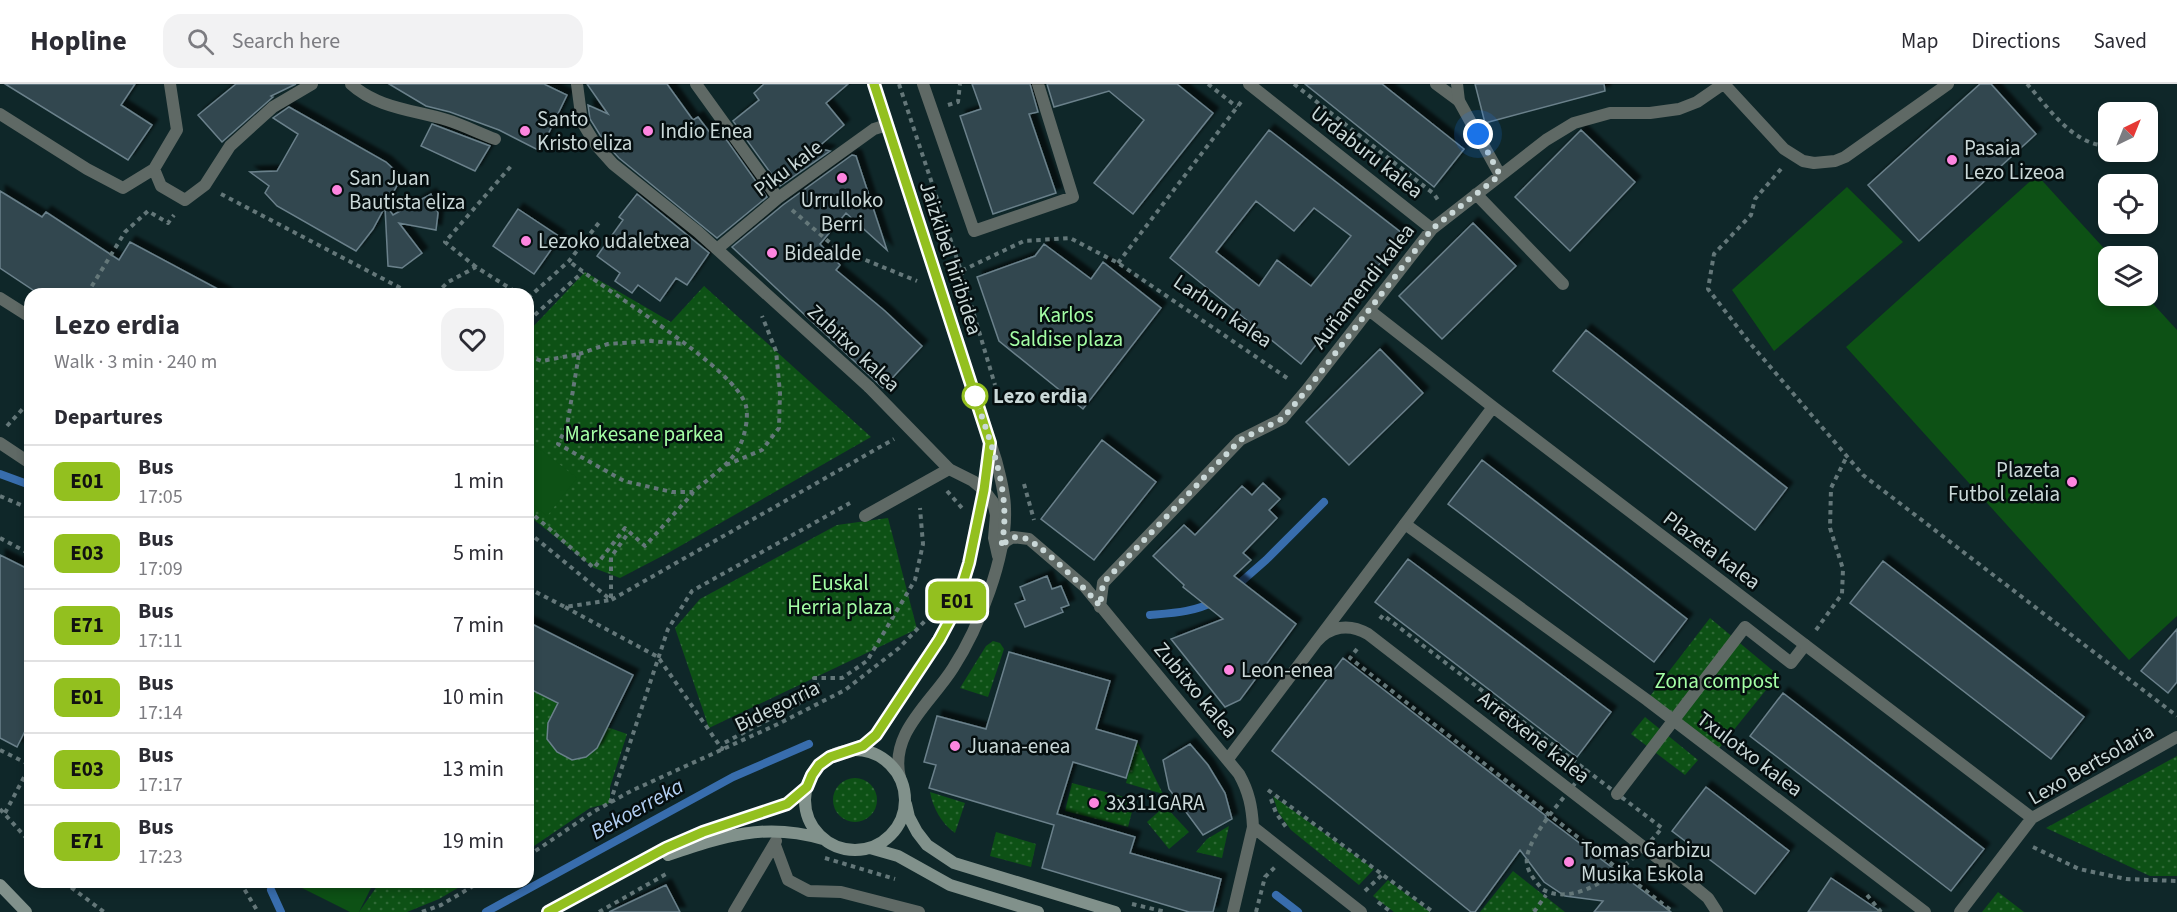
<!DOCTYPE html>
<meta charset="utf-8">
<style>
:root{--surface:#fff;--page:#f2f2f3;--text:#2b2b33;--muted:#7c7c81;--line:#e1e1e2}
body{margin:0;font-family:"Source Sans 3",sans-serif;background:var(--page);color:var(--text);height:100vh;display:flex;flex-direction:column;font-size:22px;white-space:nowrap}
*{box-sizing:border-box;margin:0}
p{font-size:20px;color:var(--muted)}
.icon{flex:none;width:33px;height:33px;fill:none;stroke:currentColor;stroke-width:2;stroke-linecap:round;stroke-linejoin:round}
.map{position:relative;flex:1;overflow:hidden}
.side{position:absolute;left:24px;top:204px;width:510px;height:600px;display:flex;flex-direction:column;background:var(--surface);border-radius:18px;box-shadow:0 3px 9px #0003}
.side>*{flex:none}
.badge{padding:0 12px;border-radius:9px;font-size:21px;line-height:39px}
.needle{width:39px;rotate:43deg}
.tools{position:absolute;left:2098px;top:18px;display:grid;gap:12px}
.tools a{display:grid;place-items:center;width:60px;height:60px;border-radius:12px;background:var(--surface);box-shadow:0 3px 9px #0003;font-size:30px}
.you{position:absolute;width:30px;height:30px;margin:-15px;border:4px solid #fff;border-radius:50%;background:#1a73e8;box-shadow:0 0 0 9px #1a73e833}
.map>.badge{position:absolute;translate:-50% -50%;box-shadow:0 0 0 3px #fff}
h2{padding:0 30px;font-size:22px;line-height:54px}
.round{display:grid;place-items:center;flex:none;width:63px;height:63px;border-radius:18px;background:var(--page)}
.overview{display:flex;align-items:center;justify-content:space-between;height:102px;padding:0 30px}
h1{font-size:28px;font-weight:700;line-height:45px}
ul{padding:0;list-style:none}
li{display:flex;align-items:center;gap:18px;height:72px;padding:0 30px;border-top:2px solid var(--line)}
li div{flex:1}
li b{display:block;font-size:22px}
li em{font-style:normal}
li .badge{min-width:66px;font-weight:700;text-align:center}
header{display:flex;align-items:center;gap:36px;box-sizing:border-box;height:84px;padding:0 30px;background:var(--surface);border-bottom:2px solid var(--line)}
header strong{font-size:28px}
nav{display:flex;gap:33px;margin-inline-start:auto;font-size:21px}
.search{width:420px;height:54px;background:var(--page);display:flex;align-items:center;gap:15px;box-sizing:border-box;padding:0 21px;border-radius:18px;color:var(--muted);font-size:22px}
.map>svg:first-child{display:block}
.green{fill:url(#green-dots)}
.pitch{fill:#0d5115}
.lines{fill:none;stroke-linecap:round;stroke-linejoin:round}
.stream{stroke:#386dad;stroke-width:8}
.building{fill:#324750;stroke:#6b818b;stroke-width:1.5;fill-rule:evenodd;filter:url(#shadow)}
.path{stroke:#647779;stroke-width:4;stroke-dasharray:4.5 4.5;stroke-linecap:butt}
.service{stroke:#5f6965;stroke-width:12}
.pedestrian{stroke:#5f6965;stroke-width:12}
.minor{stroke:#5f6965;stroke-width:12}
.tertiary{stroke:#5f6965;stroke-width:12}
.secondary{stroke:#81918b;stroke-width:12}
.line-casing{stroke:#fff;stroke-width:14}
.line{stroke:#93c01f;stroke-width:9}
.walk{stroke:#cad8d8;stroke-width:6;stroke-dasharray:0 10.8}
.poi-dot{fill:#fe85e0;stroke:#050e0f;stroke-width:2}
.stop-dot{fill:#fff;stroke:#93c01f;stroke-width:3}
.labels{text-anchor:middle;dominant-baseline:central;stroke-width:5;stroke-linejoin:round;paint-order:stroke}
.poi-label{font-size:21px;fill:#cad8d8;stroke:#050e0f;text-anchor:start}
.street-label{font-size:21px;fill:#cad8d8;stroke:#050e0f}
.park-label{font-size:21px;fill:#a4fea5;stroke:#050e0f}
.stop-label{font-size:21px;font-weight:bold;fill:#cad8d8;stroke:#050e0f;text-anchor:start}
.water-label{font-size:22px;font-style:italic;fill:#b4d0f4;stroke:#050e0f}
</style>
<header>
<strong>Hopline</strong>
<div class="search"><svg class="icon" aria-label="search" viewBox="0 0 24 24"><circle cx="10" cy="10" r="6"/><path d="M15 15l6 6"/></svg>Search here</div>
<nav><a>Map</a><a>Directions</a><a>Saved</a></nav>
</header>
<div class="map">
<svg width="2177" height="828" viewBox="0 0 2177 828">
<defs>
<pattern id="green-dots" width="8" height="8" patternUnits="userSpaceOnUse" patternTransform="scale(1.5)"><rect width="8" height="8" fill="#0d5115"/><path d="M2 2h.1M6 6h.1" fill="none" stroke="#2f6936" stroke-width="1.8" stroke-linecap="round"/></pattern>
<filter id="shadow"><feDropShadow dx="5.5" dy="-5.5" stdDeviation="1.5" flood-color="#0009"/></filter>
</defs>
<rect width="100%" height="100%" fill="#0f2729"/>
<path class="green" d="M585,188L671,238L704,202L871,353L668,469L620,494L594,484L528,431V248Z
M888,434L917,545L709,644L675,544L700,515L837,441Z
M1710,534L1778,591L1716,668L1647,616Z
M993,557L1000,559L1004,565L988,613L960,604L986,562Z
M528,604L558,619L548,639L547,655C574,688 590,677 607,643L627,650L610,703V719L590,724L528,766Z
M1645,633L1698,676L1685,691L1631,650Z
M1137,657L1163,710L1126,699Z
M2177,672V792H2150L2046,744Z
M833 716a22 22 0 1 1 44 0a22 22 0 1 1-44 0Z
M1072,699L1135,716L1128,743L1065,727Z
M930,708L965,719L955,749C941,739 933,724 930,708Z
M1273,712L1374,785L1359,801L1291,746L1278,728Z
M1165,722L1189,748L1169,765L1147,738Z
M1229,742L1222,774L1196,768L1207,755Z
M996,748L1036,760L1031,783L990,772Z
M1513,787L1565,828H1480Z
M1388,796L1430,828H1394L1373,812Z
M380,798H468L439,815L407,828H359Z
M1998,808L2024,828H1982Z"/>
<path class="pitch" d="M2037,91L2111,172H2109V212H2146L2177,246V532L2129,576L1846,263Z
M1847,103L1903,158L1774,267L1732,206Z
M528,356L577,394L547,432L528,416Z
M290,798H374L359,828H350Z"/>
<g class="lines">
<path class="stream" d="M0,390L30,401
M1233,505L1266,476L1324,418
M1150,531C1173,529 1195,528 1215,517
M271,806L281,828
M1276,811L1298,828
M486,828L733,693L809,660"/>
</g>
<path class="building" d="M5,0H135L121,21L152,41L128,76Z
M236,0H296L271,12L273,13L222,58L198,31Z
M389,0H544L567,11L540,67L499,46L450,28L426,22Z
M587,0H667L693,36L698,33L714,54L721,48L767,113L717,154L619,74L605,59L590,35L588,21L608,30Z
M764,0H848L826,19L844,41L817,64L830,67L780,102L733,37L759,16L754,9Z
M972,0H1030L1038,28L1029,30L1056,109L993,130L960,32L981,25Z
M1047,0H1177L1213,29L1133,130L1094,99L1144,36L1109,7L1054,23Z
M1305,0H1382L1464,65L1434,103Z
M1475,0H1604L1605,7L1485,39Z
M1980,0H1991L2036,50L1919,157L1868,101Z
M289,23L386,78L402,93L386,121L393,131L431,110L438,129L436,146L399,139L422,169L402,184L388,182L385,123L373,145L356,167L277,122L265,109L269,102L250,88L277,87L298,50L273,34Z
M432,40L490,62L475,87L421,62Z
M1269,46L1403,150L1301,280L1170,174ZM1256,117L1294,147L1314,124L1351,152L1311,202L1277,176L1259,202L1216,168Z
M1581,46L1635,98L1570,167L1515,113Z
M852,71L856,72L887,166L846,129L820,160L840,181L836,186L885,227L922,262L883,304L732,163L783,121Z
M0,107L42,133L46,128L119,176L130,158L227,210H39L0,184Z
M637,110L709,169L687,201L676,194L660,217L638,201L632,209L615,197L620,189L597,172L623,136L619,133Z
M518,125L560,153L534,190L493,162Z
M1473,139L1516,182L1442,255L1399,212Z
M1044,160L1091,195L1103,178L1161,224L1083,325L999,257L977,193L1035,172Z
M1586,246L1787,404L1755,446L1553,287Z
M1380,265L1423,309L1349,381L1306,338Z
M1102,356L1156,398L1094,476L1041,435Z
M1482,376L1687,535L1654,578L1448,420Z
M1263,399L1280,415L1269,426L1277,434L1243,469L1251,476L1234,492L1296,540L1240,616L1225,623L1171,555L1223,535L1183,503L1184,501L1153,472L1184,441L1195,451L1242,402L1252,411Z
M0,471L30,486V637L17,663L0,654Z
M1408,475L1611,628L1577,673L1375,518Z
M1883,477L2084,633L2051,675L1850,519Z
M1047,492L1052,505L1061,502L1069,521L1061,524L1063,528L1025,543L1015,520L1025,516L1020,503Z
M528,538L633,591L597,664L586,673L572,676L557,668L547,655L548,639L558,619L528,604Z
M2177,545V598L2168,609L2141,587Z
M1009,568L1110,597L1096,645L1137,657L1126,694L1073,678L1057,730L1135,753L1130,769L1221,795L1213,828H1189L1042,784L1054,741L929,704L936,681L924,678L937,632L986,645Z
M1343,574L1546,732L1545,733L1671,828H1594L1603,817L1565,812L1544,798L1520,766L1475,828H1471L1272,667Z
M1783,609L1984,765L1951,807L1750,652Z
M1190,660L1208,681L1225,709L1232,735L1203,751L1169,705L1163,676Z
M1706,703L1789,767L1755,810L1672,747Z
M1831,794L1881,828H1808Z
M666,801L680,828H609Z"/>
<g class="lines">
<path class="path" d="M899,0L961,187L1024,157L1070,154L1118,179L1290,296
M1208,0L1237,23
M1294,0L1434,110L1438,116
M2027,0C2050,25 2072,61 2109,62
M948,21L958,18L960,0
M1781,85L1755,115L1751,131L1714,170L1708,205L1749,258L1863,391L2177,632
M221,110L412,210
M792,126L836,164L917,197
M1118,179L1241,18
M476,183L445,158L512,81
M961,187L995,301
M87,210L125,148L148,127L168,139L174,131
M436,210L448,198L476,183L519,210
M528,214L569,177L601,136
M528,237L583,188
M579,270L608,260L651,257L684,260
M528,272L542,277L579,270L567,342L558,360L624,397L672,408H693C708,395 726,383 737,367C744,356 749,335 746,322C737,285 604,206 569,177
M7,342L30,317
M726,381L762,366L779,344L780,309L776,267L762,232
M1024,400L1034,436
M947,407L962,424
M0,412L30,425
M528,426L594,484L625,444L645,462L693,409
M528,448L611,516L894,355
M0,454L30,470
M528,504L565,523L611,516V473L629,448
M565,523L658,573L722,665L724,659L798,620L818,602L814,594H842L867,577L915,496L923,460L920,424
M1380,535L1383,531L1586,686
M1816,546L1842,510L1843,485L1830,444L1831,404L1847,372
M1357,565L1350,574L1673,828
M0,666L30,681
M1586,686L1662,744C1639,772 1581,828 1542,805C1534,795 1525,786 1527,773C1531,748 1570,707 1586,686Z
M1268,706L1433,828
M1271,715L1276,729L1286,743
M610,719L668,545L692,507L850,419
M0,725L30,758
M5,729L30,682
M2033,763L2079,785L2126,795L2177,797
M528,772L593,728L631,707L778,640L845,606L899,564L925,537
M825,774L895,795
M64,798L104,828
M240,798L258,828
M1365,807L1383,790
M1867,811L1881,828
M1378,818L1391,828
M1132,820L1166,828
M422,828L441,821L480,798
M599,828L666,790
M1256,828L1265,793L1275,783
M1534,828L1546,811"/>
<path class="service" d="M865,432L949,385"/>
<path class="pedestrian" d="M577,0L582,38L596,61L613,80L698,148L869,303
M696,0L778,114
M1436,0L1459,17
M717,165L778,114L874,45L887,41
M1405,440L1647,616L1925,828
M1617,710L1745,543L1791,579L1805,561"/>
<path class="minor" d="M351,0C377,24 414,26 447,36C463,41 479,49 495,55
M923,0L974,147L1073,113L1038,0
M1249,0L1432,145
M1457,0L1459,17L1500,91
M1724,0L1784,65L1803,77L1814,79L1835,77L1845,73L1948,0
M0,30L87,85L123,104L154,85L177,46L170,0
M154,85L161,102L185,116L205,101L230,62L273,23L312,0
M1476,110L1563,200
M0,214L30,233
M1369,226L1493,323L2032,734
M869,303L949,385L973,397L984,406L993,418L996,431L994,454L998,472
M0,359L30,379
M1001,463L1006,457L1013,453L1029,455L1085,503L1239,690C1249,708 1252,723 1253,743L1361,828
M1100,523L1103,499L1240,356L1282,335L1306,307L1432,145L1546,56L1574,39L1610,29H1650L1679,25L1697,18L1723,0
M1316,558C1330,542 1349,539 1368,550L1690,799L1708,814L1717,828
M1228,675L1493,323
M775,761L788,796L809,807L841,808L919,828
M734,828L776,757
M1233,828L1253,743
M1960,828L2032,734L2177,653"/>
<path class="tertiary" d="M874,0L996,376C1000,392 1005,408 1005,425C1007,472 979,544 953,584C931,619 889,649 900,694
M855,666C880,654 892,627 906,604C921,579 940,557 952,531C964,506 969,478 975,452C981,423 987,395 990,366"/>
<path class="secondary" d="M805 716a50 50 0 1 1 100 0a50 50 0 1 1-100 0Z
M906,720L909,733L917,748L927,761L954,779L1115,828
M870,764L898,772L950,801L1038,828
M668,771C724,752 765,738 823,755
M0,801L26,828
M548,828L666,764L703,748L787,720L807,703"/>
</g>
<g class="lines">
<g class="line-casing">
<path id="line" d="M548,828L666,764L703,748L787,720L807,703L812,691L819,681L830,673L863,662L876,651L939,556L954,528L969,479L984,406L990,359L874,0"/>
</g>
<use href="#line" class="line"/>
<path class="walk" d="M975,312C991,361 1013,411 1001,463C1006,457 1012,452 1020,453C1037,454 1088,508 1100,522L1103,499L1240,356L1282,335L1306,307L1432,145L1500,91L1478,50"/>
</g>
<g class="poi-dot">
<circle cx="525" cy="47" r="6"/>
<circle cx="648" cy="47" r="6"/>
<circle cx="1952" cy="76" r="6"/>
<circle cx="842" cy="94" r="6"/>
<circle cx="337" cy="106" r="6"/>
<circle cx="526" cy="157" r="6"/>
<circle cx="772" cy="169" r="6"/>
<circle cx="2072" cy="398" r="6"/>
<circle cx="1229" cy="586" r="6"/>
<circle cx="955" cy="662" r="6"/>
<circle cx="1094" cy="719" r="6"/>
<circle cx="1569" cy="778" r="6"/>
</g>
<circle class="stop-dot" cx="975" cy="312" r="12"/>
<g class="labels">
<g class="poi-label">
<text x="537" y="35">Santo<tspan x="537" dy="24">Kristo eliza</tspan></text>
<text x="660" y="47">Indio Enea</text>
<text x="1964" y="64">Pasaia<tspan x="1964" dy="24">Lezo Lizeoa</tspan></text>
<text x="349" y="94">San Juan<tspan x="349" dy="24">Bautista eliza</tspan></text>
<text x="842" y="116" text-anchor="middle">Urrulloko<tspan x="842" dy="24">Berri</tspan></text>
<text x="538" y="157">Lezoko udaletxea</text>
<text x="784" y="169">Bidealde</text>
<text x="2060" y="386" text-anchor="end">Plazeta<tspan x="2060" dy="24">Futbol zelaia</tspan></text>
<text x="1241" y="586">Leon-enea</text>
<text x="967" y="662">Juana-enea</text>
<text x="1106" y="719">3x311GARA</text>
<text x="1581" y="766">Tomas Garbizu<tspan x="1581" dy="24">Musika Eskola</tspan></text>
</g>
<g class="street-label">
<text transform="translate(1367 68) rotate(38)">Urdaburu kalea</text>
<text transform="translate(788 84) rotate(-37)">Piku kale</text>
<text transform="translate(951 174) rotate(72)">Jaizkibel hiribidea</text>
<text transform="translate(1363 202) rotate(-52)">Auñamendi kalea</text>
<text transform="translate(1223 227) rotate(34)">Larhun kalea</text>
<text transform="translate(854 264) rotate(43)">Zubitxo kalea</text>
<text transform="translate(1712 466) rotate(37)">Plazeta kalea</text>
<text transform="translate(1196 606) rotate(50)">Zubitxo kalea</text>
<text transform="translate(777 622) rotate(-26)">Bidegorria</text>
<text transform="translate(1534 653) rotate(38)">Arretxene kalea</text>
<text transform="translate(1750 670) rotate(37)">Txulotxo kalea</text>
<text transform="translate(2091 680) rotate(-30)">Lexo Bertsolaria</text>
</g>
<g class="park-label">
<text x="1066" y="231">Karlos<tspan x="1066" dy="24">Saldise plaza</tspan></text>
<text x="644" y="350">Markesane parkea</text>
<text x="840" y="499">Euskal<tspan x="840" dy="24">Herria plaza</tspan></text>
<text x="1717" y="597">Zona compost</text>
</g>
<g class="stop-label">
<text x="993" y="312">Lezo erdia</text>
</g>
<g class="water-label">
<text transform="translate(637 725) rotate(-29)">Bekoerreka</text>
</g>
</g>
</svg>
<div class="tools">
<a><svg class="needle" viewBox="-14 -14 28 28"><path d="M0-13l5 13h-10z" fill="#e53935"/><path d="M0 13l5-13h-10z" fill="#7c7c81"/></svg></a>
<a><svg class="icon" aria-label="locate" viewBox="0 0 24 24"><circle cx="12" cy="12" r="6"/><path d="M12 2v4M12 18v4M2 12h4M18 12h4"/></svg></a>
<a><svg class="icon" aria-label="layers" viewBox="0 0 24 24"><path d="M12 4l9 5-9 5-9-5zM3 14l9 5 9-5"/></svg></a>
</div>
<div class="you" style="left:1478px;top:50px"></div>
<b class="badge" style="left:957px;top:517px;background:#93c01f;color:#111">E01</b>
<section class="side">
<div class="overview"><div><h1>Lezo erdia</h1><p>Walk · 3 min · 240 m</p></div><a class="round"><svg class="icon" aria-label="heart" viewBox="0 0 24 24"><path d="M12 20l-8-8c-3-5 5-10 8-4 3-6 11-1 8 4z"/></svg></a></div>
<h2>Departures</h2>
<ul>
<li><span class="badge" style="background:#93c01f;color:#111">E01</span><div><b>Bus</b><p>17:05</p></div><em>1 min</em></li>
<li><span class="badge" style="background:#93c01f;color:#111">E03</span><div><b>Bus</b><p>17:09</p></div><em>5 min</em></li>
<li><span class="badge" style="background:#93c01f;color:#111">E71</span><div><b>Bus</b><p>17:11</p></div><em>7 min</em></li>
<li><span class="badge" style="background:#93c01f;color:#111">E01</span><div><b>Bus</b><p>17:14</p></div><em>10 min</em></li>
<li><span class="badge" style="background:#93c01f;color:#111">E03</span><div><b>Bus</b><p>17:17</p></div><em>13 min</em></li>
<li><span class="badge" style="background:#93c01f;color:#111">E71</span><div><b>Bus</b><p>17:23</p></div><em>19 min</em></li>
</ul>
</section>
</div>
